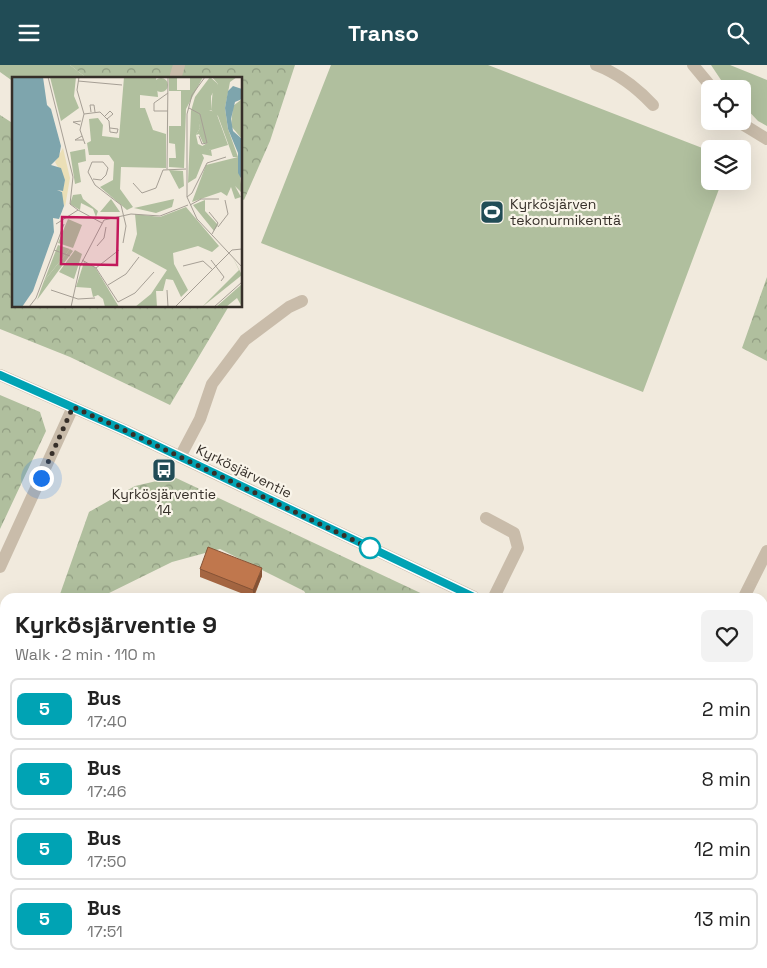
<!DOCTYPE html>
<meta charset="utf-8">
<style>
:root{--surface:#fff;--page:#f2f2f2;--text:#222;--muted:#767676;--line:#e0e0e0;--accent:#214c56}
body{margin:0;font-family:"Space Grotesk",sans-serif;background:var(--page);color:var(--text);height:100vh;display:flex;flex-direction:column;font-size:19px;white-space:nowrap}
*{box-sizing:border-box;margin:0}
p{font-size:16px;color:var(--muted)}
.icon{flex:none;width:28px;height:28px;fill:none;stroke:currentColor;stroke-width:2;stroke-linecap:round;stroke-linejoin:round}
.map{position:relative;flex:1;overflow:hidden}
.panel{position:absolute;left:0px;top:528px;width:768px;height:376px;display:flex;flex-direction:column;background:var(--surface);border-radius:15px 15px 0 0;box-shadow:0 5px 20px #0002}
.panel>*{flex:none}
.badge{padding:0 10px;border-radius:8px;font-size:18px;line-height:32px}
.buttons{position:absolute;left:701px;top:15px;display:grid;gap:10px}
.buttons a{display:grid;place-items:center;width:50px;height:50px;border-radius:8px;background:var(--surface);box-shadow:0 5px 20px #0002;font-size:25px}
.you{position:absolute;width:25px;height:25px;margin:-12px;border:4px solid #fff;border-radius:50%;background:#1a73e8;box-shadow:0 0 0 8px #1a73e833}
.map>.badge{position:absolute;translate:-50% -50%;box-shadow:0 0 0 2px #fff}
.round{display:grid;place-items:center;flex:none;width:52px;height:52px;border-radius:8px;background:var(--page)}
.head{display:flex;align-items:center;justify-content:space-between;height:85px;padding:0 15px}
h1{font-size:24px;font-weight:700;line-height:38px}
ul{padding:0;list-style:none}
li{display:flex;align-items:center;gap:15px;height:62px;margin:0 10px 8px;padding:0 5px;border:2px solid var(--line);border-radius:8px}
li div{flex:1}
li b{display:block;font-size:19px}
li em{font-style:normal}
li .badge{min-width:55px;font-weight:700;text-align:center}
header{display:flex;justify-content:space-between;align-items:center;height:65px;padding:0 15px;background:var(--accent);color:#fff;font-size:22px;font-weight:700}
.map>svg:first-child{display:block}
.grass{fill:#b0bf9e}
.forest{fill:url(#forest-crowns)}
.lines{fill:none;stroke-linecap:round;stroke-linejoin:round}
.minor{stroke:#c9bcaa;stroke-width:12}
.wall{fill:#a56642}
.shaded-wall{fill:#865336}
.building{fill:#c0774d;stroke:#865336}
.line-casing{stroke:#fff;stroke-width:11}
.line{stroke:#00a3b4;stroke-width:8}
.walk{stroke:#362f29;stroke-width:5;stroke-dasharray:0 9}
.stop-dot{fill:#fff;stroke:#00a3b4;stroke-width:2.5}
.labels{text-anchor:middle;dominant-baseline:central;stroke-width:4.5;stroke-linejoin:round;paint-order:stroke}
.poi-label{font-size:14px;fill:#362f29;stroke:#f9f4e9;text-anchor:start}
.street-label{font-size:14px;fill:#362f29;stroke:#f9f4e9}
.inset-road{fill:none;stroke:#a69f95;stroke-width:1}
.view{fill:#c2185b;fill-opacity:0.15;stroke:#c2185b;stroke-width:2.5}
.inset-edge{fill:none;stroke:#362f29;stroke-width:2.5}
</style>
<header><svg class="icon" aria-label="menu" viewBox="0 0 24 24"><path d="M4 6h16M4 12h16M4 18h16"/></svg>Transo<svg class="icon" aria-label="search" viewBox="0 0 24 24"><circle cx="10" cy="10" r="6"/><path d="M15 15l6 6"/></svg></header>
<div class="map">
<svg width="767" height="903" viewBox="0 0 767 903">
<defs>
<pattern id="forest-crowns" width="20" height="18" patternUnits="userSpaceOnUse" patternTransform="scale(1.25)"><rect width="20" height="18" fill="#b0bf9e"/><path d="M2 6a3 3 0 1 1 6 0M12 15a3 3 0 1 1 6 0" fill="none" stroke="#909c81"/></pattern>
</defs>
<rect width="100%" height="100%" fill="#f1eadd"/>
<path class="grass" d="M0,0H70L88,14H14V17L0,7Z
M331,0H488L710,86V116H722L643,327L261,178Z
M711,0H730L767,15V61L758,56L743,40L742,24H727Z
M766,566L767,567V652L762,645V571Z"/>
<path class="forest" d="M70,0H295L270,76L244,135L241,133V14H88Z
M0,50L14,59V241H229L170,340L70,292L0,264Z
M767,212V296L742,283Z
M0,330L40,347L46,366L0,464Z
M174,412L429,532H308L304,526L220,484L172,497L101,532H59L89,447L135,421Z"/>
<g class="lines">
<path class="minor" d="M596,0C617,8 637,23 653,40
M693,0L713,24
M175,14L179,0
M741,56L744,60L767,74
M0,310L124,365L474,532
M180,392L200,354L212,319L245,275L289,242L302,236
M486,453L514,468L518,483L494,532
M0,502L73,342
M744,532L767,486
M0,668L5,677
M762,736L767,754
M190,899L197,903"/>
</g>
<path class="wall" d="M200,504L262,511L254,532H251L200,512Z
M89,899H118L114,903H93Z
M234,899H260L256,903H239Z"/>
<path class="shaded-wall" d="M262,503V511L253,532V525Z
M5,842V852L0,855V845Z
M110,899H118L114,903H106Z
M252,899H260L256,903H249Z
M457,899H460L459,903H455Z"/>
<path class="building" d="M208,482L262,503L253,525L200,504Z
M5,810V842L0,845V814Z
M97,899H110L106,903H101Z
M245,899H252L249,902Z
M377,899H457L455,903H376Z
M500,899H658V903H500Z
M692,899H756L757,903H693Z"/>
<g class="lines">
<g class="line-casing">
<path id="line" d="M0,310L124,365L474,532"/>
</g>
<use href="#line" class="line"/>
<path class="walk" d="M41,413L73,342L124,365L370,483"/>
</g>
<defs>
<g id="stadium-square" transform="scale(1.25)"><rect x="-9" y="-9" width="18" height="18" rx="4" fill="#214c56" stroke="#f9f4e9"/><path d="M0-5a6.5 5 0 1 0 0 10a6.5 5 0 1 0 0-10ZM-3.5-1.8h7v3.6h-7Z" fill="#fff"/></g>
<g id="bus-square" transform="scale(1.25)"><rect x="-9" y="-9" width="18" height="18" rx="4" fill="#214c56" stroke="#f9f4e9"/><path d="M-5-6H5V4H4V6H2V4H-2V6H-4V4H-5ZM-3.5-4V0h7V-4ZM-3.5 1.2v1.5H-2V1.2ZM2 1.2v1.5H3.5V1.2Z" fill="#fff"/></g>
</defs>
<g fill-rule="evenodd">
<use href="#stadium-square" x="492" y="147"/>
<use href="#bus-square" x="164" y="405"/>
</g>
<circle class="stop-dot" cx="370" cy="483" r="10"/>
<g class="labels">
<g class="poi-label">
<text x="510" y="139">Kyrkösjärven<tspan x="510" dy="16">tekonurmikenttä</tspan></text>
<text x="164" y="429" text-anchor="middle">Kyrkösjärventie<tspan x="164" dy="16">14</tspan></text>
</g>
<g class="street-label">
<text transform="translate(244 406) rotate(26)">Kyrkösjärventie</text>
</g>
</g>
<g transform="translate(12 12)">
<rect width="230" height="230" fill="#f1eadd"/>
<path d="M142 8a7 7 0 1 1 14 0a7 7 0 1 1-14 0ZM196,33L204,35L216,68L199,73L189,70L195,66H191L187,57L184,58L188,51L185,38ZM56,142L70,148L61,171L46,166ZM58,172L61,174L25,223L32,204Z" fill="#b0bf9e"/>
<path d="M38,0H64L62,19L67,31L49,44ZM112,0H144L146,20L128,18V31H133L141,53L154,57V91L109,90L108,112L121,130L115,133L88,110L101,103L102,85L97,78H77L75,66L79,64L77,42L86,41L91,48L90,59L107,61ZM157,0H165V13H178V0H191L174,32L172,91L157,90V81H164L163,67L157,66V49H169V14H157ZM198,0L206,7L199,19V33L186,38L188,51L184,58L186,67L199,73L200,79L190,77L192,81L184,101L176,106L179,34L183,20ZM73,72L74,84L66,86L69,105L63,107L58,75ZM226,80L230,116L223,109L229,120L223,122L219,110L215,119L209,115L180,125L194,88ZM157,93L171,94L172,109L167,112ZM69,117L71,122L86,134L84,140L81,132L69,126L68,133L58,127L61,118ZM99,122L108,135H88ZM162,122L160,130L144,136L122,131ZM193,123V134L206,148L202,154L181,128ZM174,130L207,169L200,175L186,169L161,176L162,187L176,213L169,220L161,203L154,202L151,214H144L145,230H123L139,217L155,193L120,174L125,157L123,137L148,140ZM46,168L58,172L32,204L34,199ZM63,173L70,177L62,202L47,195ZM220,179L230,198L190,230L227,193ZM72,185L83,190L107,230H93L91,222L86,218L81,220L79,211L64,210ZM230,207V230L225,221L214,230H204Z" fill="#b0bf9e"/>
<path d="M51,71L58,101L53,130L49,119L53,103L43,85Z" fill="#ebdfb6"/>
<path d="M200,0H225L218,5L213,31L216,52L226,80H221L206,39L199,33L201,11L206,7ZM230,22V62L219,49L221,29Z" fill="#b0bf9e"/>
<path d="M0,0H31L35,28L39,32L49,69L47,80L39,88L49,91L53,103L51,114L45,113L50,115L52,129L47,142L41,141L42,155L21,214L10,230H0ZM221,9L230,12V22L223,25L219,42L221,54L230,62V103L226,96V76L216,52L213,31L216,14Z" fill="#7ea5ad"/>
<path class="inset-road" d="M36,0L61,100L58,127L66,133M67,0L65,13L72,37M193,0L180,18L175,37V120L185,142L230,190M66,4L110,8M156,16L142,26V34H156M177,31L188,37L195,66L190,67L187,59M79,35L78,28H82L83,35M72,37L88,35L97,44L98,55L105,56L106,52L98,51M72,37L68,53L73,67M93,39L98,34L101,37L95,42M68,48L61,45L69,44M70,59L63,63H71M155,92L156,0M81,102L89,103L94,98L96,91L91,85H80L76,95L83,108L109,128L114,149L111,166M121,106L130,116L144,111L151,93L174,92M175,120L180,116L195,86L214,80M178,128L189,122H207M197,135L206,146L200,157M44,147L66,133L90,146M206,150L216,137L213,123M85,169L92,161L94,150M42,173L58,179M70,183L84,191L106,225L123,216L142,195M199,183L212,200L209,204M171,189L191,184L201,193M84,191L107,173M96,208L114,197L127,180M39,213L66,222L83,221M155,213L156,230M17,230L24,221L52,147M59,230L68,189L92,143L119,137L148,139L176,128M163,230L220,173L230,172M202,230L230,205"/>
<path class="view" d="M50,140L106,141L105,188L49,187Z"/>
<rect width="230" height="230" class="inset-edge"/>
</g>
</svg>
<div class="buttons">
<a><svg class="icon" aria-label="locate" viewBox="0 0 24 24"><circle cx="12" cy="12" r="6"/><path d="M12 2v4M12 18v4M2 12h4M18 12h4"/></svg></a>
<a><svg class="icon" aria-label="layers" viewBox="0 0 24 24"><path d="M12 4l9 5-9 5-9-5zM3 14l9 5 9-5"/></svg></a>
</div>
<div class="you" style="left:41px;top:413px"></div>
<section class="panel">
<div class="head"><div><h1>Kyrkösjärventie 9</h1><p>Walk · 2 min · 110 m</p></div><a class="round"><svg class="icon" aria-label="heart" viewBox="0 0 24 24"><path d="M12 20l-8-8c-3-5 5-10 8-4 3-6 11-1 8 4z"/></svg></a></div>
<ul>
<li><span class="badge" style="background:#00a3b4;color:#fff">5</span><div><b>Bus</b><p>17:40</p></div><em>2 min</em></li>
<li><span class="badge" style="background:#00a3b4;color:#fff">5</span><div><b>Bus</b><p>17:46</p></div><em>8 min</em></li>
<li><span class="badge" style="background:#00a3b4;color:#fff">5</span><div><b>Bus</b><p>17:50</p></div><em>12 min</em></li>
<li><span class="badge" style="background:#00a3b4;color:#fff">5</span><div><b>Bus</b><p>17:51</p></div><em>13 min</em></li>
</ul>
</section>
</div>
